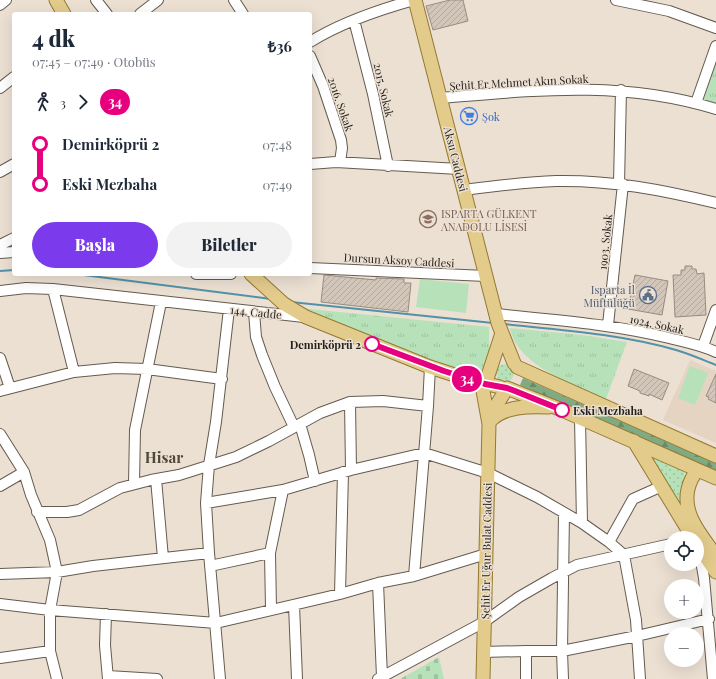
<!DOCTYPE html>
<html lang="tr">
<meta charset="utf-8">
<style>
:root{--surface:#fff;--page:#f2f2f3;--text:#1f2937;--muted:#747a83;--accent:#7c3aed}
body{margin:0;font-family:"Playfair Display",serif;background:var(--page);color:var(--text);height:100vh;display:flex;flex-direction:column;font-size:15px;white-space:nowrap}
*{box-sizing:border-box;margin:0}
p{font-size:13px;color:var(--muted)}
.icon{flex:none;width:22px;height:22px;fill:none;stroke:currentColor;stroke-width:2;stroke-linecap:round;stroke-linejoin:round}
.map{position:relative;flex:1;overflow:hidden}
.panel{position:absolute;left:12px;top:12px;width:300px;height:264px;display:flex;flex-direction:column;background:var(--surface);border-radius:4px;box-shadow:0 4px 16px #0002}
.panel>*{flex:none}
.badge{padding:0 8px;border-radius:13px;font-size:14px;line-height:26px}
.controls{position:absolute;left:664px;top:531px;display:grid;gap:8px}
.controls a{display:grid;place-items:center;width:40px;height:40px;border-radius:50%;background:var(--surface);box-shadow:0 4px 16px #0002;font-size:20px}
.map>.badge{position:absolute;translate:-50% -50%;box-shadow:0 0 0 2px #fff}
.legs{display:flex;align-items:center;gap:6px;height:44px;padding:0 20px;font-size:13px}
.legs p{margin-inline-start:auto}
.overview{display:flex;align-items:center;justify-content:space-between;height:68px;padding:0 20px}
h1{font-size:22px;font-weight:800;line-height:30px}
.cta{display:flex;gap:8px;margin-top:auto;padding:8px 20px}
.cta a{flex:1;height:46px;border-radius:24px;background:var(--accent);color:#fff;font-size:16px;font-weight:800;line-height:46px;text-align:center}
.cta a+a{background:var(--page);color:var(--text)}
ul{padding:0 20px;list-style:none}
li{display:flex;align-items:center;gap:14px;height:40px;font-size:15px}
li i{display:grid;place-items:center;width:6px;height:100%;margin:0 5px;background:currentColor}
li i::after{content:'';width:10px;height:10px;margin:-5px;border:3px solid;border-radius:50%;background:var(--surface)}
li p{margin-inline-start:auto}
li:first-child i{background:linear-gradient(#0000 50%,currentColor 0)}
li:last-child i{background:linear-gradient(currentColor 50%,#0000 0)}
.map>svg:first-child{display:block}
.built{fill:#e4d4c1}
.grass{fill:url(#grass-dots)}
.forest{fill:url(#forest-firs)}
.cemetery{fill:url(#cemetery-stones)}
.park{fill:url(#park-tufts)}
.pitch{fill:#b7e2b9}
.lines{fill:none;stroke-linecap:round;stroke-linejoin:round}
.stream{stroke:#5292a8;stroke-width:2}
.building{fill:url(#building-hatch);stroke:#978c80}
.minor-casing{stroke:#645b4f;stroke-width:12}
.major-casing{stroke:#947931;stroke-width:15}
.minor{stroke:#fff;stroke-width:10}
.major{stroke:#e2cb8b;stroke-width:13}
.line-1-casing{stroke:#fff;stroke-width:9}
.line-1{stroke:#e6007e;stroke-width:6}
.stop-1-dot{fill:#fff;stroke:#e6007e;stroke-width:2}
.labels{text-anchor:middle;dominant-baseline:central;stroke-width:3;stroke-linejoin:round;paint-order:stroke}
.street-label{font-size:11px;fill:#25211c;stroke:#ece0d3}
.shop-label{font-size:11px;fill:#366cbe;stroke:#ece0d3;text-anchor:start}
.education-label{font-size:11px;fill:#785e54;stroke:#ece0d3;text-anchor:start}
.service-label{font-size:11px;fill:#4e5e75;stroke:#ece0d3;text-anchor:end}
.stop-label{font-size:11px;font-weight:bold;fill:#25211c;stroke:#ece0d3;text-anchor:end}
.district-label{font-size:15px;font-weight:bold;fill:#50473b;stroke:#ece0d3}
</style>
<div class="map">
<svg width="716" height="679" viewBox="0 0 716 679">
<defs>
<pattern id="grass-dots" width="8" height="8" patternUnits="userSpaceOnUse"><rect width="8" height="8" fill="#b7e2b9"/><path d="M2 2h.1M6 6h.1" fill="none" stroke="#9dc29e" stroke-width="1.8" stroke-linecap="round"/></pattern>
<pattern id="forest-firs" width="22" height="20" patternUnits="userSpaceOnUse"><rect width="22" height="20" fill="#7faa82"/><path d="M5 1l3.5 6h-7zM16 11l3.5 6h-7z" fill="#688a6a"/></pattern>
<pattern id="cemetery-stones" width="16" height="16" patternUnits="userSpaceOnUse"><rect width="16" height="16" fill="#b7e2b9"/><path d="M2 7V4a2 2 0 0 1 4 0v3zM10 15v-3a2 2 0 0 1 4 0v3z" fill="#9dc29e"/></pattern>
<pattern id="park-tufts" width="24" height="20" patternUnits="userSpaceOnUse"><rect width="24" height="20" fill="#b7e2b9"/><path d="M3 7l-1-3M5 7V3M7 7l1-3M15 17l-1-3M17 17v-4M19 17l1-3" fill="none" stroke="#9dc29e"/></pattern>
<pattern id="building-hatch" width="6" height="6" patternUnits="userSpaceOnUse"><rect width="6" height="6" fill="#d1c6b9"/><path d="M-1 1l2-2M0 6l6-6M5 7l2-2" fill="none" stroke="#b3aa9e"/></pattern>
</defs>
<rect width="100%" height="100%" fill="#ece0d3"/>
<path class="built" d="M690,360L716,371V443L663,420Z"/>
<path class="grass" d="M496 373a9 9 0 1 1 18 0a9 9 0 1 1-18 0Z
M651,456L685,472L679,502L676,501L650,457Z"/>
<path class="forest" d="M523,378L716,463V472L520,385Z"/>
<path class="cemetery" d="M439,657L444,679H400Z"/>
<path class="park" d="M716,63V105L703,101Z
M300,308L489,327V351L484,368L474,374L432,360Z
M510,328L582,335L627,342L606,399C575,385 517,366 510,328Z"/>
<path class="pitch" d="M420,279L469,284L466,313L416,307Z
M690,366L708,373L695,405L678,398Z"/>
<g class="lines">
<path class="stream" d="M0,271L14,270
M76,274L271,299
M291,302L493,323
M504,324C561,330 620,334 676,350C690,354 703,360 716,365"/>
</g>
<path class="building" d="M450,0H463L468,21L433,30L426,6Z
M685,266H692V269H696L697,274L704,273L706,315L675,317L673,275H681V270H685Z
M324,275L376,280V278L404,279V283H411L408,312L321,302Z
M635,275L668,281L662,315L628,309Z
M634,369L669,383L662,400L649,394V396L640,393V391L628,386Z
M716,374V403L708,399L709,397L706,396Z"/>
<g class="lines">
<g class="minor-casing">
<path id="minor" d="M96,0L107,14
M234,0L243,14
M616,0L669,11L716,28
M0,5L6,0
M140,14L158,0
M354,20L373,94L388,166
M310,42C342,22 378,10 414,0
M310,56L323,86L341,140L342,148L340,162
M0,88L14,77
M441,98C537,90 622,80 716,109
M696,103L716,46
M310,164L336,162L459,169
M0,172L14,164
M619,184L621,90
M464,190C495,186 525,182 556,181C611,180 663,190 716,203
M0,245L14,238
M0,253L14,252
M310,268L486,276
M196,274H231
M53,289L74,372
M0,291L26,288L53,289L304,317
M254,312L256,337L262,355L275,387L294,427
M496,314C554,320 612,324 669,338C685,342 701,345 716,352
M608,325L623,184
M703,346L716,310
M0,358L10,388
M0,391L74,372L115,368L147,369L222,379
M350,402L351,470
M580,418L582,523
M300,424L309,455L315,481
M0,434L24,472L31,495L50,540L57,572L50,610V651L57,679
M156,479L163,558
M134,484L135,430L161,302
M0,486L24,472
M206,503L283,490L351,470L424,453L488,473L537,497L582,523L609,542L624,555L636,620L640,679
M37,512H67L79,510L120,488L151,480L179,475L236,457L269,441L320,413L350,402L383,401L428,406
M564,513L562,651L637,636L709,619
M609,542L633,499L662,486
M699,550L704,578L713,679
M210,566L270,553
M0,574L57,572L93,566L209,553
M414,576L428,406L430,367
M378,583L382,677
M340,594L343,472
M0,604L50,610L216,623L340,594L378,583L414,576L486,554
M294,605L297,679
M271,609L270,553L283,490
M106,614L105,645L108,679
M483,652L526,651
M0,658L50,651
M108,676L157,679
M220,679L209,553L206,503L209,465L216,422L229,309
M378,679L484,622L519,597L552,578L577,565L671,544
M526,679V651H562L563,679"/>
</g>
<g class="major-casing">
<path id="major" d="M56,0L64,14
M415,0L498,323L514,363
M251,274L284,304L306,317L430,367L467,379L500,387
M502,333L483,391L489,424L496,406L507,388
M517,367L716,456
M507,388L562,410L716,478
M490,421C504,406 529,406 549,407
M634,441L693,538
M698,470C692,476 690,481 688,489C682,515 702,536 716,556
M699,547L716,572
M483,679L489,424"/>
</g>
<use href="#minor" class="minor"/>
<use href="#major" class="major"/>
</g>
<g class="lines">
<g class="line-1-casing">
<path id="line-1" d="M372,344L444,371L485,384L507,388L515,391L562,410"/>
</g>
<use href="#line-1" class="line-1"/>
</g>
<defs>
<g id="supermarket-ring" transform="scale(0.9)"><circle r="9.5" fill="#ece0d3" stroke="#3f7fe0" stroke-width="1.5"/><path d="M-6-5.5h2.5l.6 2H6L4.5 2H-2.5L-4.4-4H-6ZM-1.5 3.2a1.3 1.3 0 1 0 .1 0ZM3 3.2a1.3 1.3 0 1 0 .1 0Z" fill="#3f7fe0"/></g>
<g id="school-ring" transform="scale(0.9)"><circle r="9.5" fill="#ece0d3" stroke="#8d6e63" stroke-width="1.5"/><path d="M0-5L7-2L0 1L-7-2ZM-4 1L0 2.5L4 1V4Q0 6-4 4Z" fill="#8d6e63"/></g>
<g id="civic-ring" transform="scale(0.9)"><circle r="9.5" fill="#ece0d3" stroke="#5c6f8a" stroke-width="1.5"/><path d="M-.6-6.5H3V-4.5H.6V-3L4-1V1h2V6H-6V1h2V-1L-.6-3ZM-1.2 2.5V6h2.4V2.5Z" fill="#5c6f8a"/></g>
</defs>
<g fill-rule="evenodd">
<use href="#supermarket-ring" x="469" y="116"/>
<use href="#school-ring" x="428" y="219"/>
<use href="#civic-ring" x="648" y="295"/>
</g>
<g class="stop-1-dot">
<circle cx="372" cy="344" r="7"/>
<circle cx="562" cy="410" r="7"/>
</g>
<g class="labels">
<g class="street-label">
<text transform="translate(519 82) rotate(-3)">Şehit Er Mehmet Akın Sokak</text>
<text transform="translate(384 90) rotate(77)">2015. Sokak</text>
<text transform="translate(341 104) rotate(71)">2016. Sokak</text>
<text transform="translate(456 159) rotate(76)">Aksu Caddesi</text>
<text transform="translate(605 242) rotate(-84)">1903. Sokak</text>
<text transform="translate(399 260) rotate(3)">Dursun Aksoy Caddesi</text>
<text transform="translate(256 312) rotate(6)">144. Cadde</text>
<text transform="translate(657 324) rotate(12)">1924. Sokak</text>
<text transform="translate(486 551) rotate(-89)">Şehit Er Uğur Bulat Caddesi</text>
</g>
<g class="shop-label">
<text x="482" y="116">Şok</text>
</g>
<g class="education-label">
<text x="441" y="213">ISPARTA GÜLKENT<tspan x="441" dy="13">ANADOLU LİSESİ</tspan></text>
</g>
<g class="service-label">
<text x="635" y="289">Isparta İl<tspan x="635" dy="13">Müftülüğü</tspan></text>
</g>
<g class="stop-label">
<text x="361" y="344">Demirköprü 2</text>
<text x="573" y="410" text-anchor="start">Eski Mezbaha</text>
</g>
<g class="district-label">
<text x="164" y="457">Hisar</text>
</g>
</g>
</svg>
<div class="controls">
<a><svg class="icon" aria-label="locate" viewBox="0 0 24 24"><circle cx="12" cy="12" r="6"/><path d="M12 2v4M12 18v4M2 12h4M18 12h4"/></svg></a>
<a>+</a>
<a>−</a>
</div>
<b class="badge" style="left:467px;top:379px;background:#e6007e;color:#fff">34</b>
<section class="panel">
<div class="overview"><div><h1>4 dk</h1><p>07:45 – 07:49 · Otobüs</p></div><b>₺36</b></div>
<div class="legs"><svg class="icon" aria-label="walk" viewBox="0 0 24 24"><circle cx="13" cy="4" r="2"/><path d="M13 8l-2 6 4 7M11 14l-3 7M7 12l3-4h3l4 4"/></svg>3<svg class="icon" aria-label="forward" viewBox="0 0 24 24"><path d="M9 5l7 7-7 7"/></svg><b class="badge" style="background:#e6007e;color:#fff">34</b></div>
<ul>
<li><i style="color:#e6007e"></i><b>Demirköprü 2</b><p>07:48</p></li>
<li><i style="color:#e6007e"></i><b>Eski Mezbaha</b><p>07:49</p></li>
</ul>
<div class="cta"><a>Başla</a><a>Biletler</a></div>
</section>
</div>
